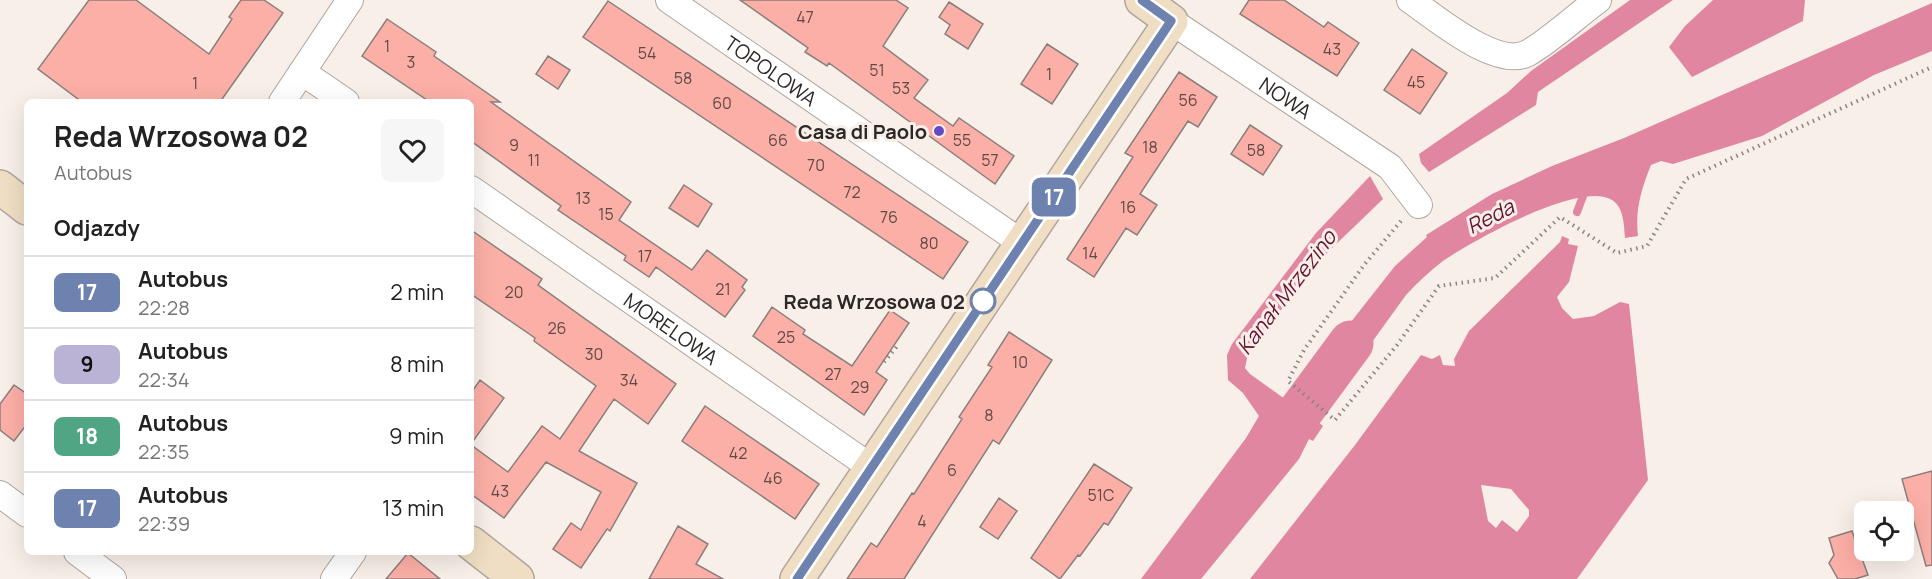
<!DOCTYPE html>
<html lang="pl">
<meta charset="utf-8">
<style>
:root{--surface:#fff;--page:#f6f6f6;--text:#222;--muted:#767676;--line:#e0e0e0}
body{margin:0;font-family:Manrope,sans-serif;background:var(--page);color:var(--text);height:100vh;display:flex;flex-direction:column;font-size:22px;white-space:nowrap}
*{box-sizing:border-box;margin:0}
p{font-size:20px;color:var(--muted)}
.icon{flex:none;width:33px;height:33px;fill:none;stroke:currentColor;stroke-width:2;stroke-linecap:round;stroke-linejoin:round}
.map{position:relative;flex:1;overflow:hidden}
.details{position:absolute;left:24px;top:99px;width:450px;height:456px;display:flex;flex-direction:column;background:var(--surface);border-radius:9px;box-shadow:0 6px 24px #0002}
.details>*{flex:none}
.badge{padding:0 12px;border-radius:9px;font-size:21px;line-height:39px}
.buttons{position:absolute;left:1854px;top:501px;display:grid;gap:12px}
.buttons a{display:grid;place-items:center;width:60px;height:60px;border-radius:9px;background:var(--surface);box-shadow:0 6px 24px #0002;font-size:30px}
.map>.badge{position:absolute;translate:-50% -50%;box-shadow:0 0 0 3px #fff}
h2{padding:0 30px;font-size:22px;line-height:54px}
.round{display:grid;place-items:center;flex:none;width:63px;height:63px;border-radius:9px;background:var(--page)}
.summary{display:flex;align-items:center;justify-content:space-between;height:102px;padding:0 30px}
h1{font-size:28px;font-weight:700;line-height:45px}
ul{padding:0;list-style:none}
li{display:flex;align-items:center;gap:18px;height:72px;padding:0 30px;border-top:2px solid var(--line)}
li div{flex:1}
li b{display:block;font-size:22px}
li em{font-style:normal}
li .badge{min-width:66px;font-weight:700;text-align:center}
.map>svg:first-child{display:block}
.water{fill:#e086a0;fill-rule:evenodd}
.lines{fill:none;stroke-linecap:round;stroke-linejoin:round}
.stream{stroke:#e086a0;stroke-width:8}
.river{stroke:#e086a0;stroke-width:45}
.building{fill:#fcafa6;stroke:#8a7f7e;stroke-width:1.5}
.street-casing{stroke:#afa5a0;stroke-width:28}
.secondary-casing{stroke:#afa5a0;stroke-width:36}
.path{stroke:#8b8480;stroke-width:4;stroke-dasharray:1.5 4.5;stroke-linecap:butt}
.street{stroke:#fff;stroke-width:26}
.secondary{stroke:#efdec3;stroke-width:33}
.line-casing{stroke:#fff;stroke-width:14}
.line{stroke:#6d82af;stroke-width:9}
.poi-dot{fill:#624ac3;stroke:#f9efe9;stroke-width:2}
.stop-dot{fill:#fff;stroke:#6d82af;stroke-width:3}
.labels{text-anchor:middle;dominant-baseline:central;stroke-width:6;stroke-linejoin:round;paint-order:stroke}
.number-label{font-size:16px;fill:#604a46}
.street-label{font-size:20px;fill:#2c2826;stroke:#f9efe9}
.poi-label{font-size:20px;font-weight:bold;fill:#2c2826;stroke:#f9efe9;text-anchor:end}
.stop-label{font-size:20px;font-weight:bold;fill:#2c2826;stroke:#f9efe9;text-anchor:end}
.water-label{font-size:21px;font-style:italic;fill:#641334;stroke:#f9efe9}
</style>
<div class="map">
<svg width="1932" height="579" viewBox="0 0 1932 579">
<rect width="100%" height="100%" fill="#f9efe9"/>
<path class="water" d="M1630,0H1673L1538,92L1536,105L1429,172L1421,163L1419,154L1507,93L1531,71Z
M1713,0H1805L1803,21L1692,77L1669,47L1685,26Z
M1932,3V51L1874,75L1762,136L1673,164L1661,161L1651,165C1641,190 1635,210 1638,236L1625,238C1624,226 1624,207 1612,200C1580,180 1472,241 1443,261C1430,271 1417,283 1406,295L1328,403L1302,384L1395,266L1427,237L1426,235L1492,194L1552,166L1624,138Z
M1370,176L1383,199L1329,251L1249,349L1245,368L1250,374L1289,402L1292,400L1323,426L1313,441L1309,439L1299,459L1201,579H1141L1246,438L1259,416L1243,393L1228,380L1227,355L1232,344L1316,233Z
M1562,236L1569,239L1568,244L1578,246L1569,282L1557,297L1562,308L1573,319L1594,316L1620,302L1629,304L1648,480L1577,579H1250L1355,445L1421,355L1432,359L1440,355L1443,365L1455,366L1454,359L1469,331L1560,242ZM1481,485L1511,489L1529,510V516L1517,532L1502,520L1496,528L1488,521Z"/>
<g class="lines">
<path class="stream" d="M1577,212L1586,188"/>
<path class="river" d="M1267,457L1351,343"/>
</g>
<path class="building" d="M89,0H136L209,54L232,19L229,17L241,0H264L283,13L220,102H82L38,69Z
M740,0H896L908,8L883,46L928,80L914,98L953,126L959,118L1014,156L995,184L829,63L827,66L805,52L808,48Z
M1249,0H1284L1324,27L1328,22L1359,43L1337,76L1240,14Z
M608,1L968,242L943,279L583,37Z
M949,2L983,24L968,49L945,34L950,25L939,17Z
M387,19L436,52L434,56L500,102H491L631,202L619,220L692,270L707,250L747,280L742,287L745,290L725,317L656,267L649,277L624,260L626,256L558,210L561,206L471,141V102H430L362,56Z
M1047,44L1078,64L1052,104L1021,84Z
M1412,49L1447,73L1420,114L1384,90Z
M548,56L570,70L558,89L536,74Z
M1179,72L1217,97L1198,127L1188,121L1140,194L1157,205L1137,235L1126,228L1094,277L1067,259L1133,157L1125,153Z
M1250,125L1282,146L1263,175L1231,154Z
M684,185L712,204L698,227L669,208Z
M471,230L542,279L538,285L676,384L648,424L614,399L579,451L637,483L610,531L607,529L581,568L553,549L571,523L581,530L601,492L546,462L504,518L471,494V445L508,472L542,426L560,439L596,386L534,341L535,338L471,294Z
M772,307L805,330L803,334L852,366L890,310L909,323L876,372L887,380L864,415L753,336Z
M1009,332L1052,360L999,444L993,440L904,579H847L871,543L877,547L912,493L914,494L962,419L959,417L992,367L988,365Z
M480,380L504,398L471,444V393Z
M14,385L27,394V424L14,441L0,430V404Z
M705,406L819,484L795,519L682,441Z
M1094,464L1132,488L1108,525L1104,523L1080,556L1078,555L1060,579L1031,558Z
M1932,471V565L1926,566L1902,479Z
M999,498L1017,511L998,539L980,527Z
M678,526L708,544L696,564L723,579H649Z
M1852,531L1868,575L1855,579H1838L1829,563L1834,555L1829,538Z
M408,553L440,579H386Z"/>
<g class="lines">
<g class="street-casing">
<g id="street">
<path id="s1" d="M669,0L1022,243"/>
<path d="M1410,0C1435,17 1497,70 1528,53C1552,39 1575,17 1598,0"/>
<path id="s2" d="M1171,21L1390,167L1419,205"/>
<path d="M302,72L346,102"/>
<path d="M282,102L350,0"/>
<path id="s3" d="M471,189L872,468"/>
<path d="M0,494L27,514"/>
<path d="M77,552L113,579"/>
<path d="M334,579L353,552"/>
</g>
</g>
<g class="secondary-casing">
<path id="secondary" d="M0,187L27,208
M471,543L517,579
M797,579L1171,21L1142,0"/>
</g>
<path class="path" d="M1401,221L1364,265L1304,350L1288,381L1335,420L1397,345L1439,286L1495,278L1560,217L1617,253L1647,246L1686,179L1932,67
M884,362L899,344"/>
<use href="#street" class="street"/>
<use href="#secondary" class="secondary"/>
</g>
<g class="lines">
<g class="line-casing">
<path id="line" d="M797,579L1171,21L1142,0"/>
</g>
<use href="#line" class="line"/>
</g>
<circle class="poi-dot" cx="939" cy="131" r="6"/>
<circle class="stop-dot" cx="983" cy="301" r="12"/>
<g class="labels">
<g class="number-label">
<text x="805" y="17">47</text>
<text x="387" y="46">1</text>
<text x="1332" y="49">43</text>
<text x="647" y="53">54</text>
<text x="411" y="62">3</text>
<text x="877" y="70">51</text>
<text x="1049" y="74">1</text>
<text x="683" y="78">58</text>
<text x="1416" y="82">45</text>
<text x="195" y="83">1</text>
<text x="901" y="88">53</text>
<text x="1188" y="100">56</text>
<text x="722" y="103">60</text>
<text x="778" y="140">66</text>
<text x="962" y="140">55</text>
<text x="514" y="145">9</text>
<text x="1150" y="147">18</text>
<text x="1256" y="150">58</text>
<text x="534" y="160">11</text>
<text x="990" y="160">57</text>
<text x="816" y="165">70</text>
<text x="852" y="192">72</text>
<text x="583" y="198">13</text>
<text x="1128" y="207">16</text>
<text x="606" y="214">15</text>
<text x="889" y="217">76</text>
<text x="929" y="243">80</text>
<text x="1090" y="253">14</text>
<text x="645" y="256">17</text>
<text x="723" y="289">21</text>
<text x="514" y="292">20</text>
<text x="557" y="328">26</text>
<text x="786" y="337">25</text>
<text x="594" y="354">30</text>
<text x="1020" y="362">10</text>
<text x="833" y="374">27</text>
<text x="629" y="380">34</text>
<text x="860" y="387">29</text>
<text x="989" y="415">8</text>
<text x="738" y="453">42</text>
<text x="952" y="470">6</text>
<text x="773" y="478">46</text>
<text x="500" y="491">43</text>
<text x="1101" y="495">51C</text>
<text x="922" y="521">4</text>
</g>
<g class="street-label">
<text stroke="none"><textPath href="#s1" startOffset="124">TOPOLOWA</textPath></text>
<text stroke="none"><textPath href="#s2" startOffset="138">NOWA</textPath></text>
<text stroke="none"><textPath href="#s3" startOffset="244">MORELOWA</textPath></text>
</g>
<g class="poi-label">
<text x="927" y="131">Casa di Paolo</text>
</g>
<g class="stop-label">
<text x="965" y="301">Reda Wrzosowa 02</text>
</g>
<g class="water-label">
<text transform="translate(1490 216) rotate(-27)">Reda</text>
<text transform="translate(1286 292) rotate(-53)">Kanał Mrzezino</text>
</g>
</g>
</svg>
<div class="buttons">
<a><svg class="icon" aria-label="locate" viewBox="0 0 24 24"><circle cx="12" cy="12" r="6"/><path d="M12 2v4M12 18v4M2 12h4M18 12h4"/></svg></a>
</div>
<b class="badge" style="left:1054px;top:197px;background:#6d82af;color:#fff">17</b>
<section class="details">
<div class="summary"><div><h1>Reda Wrzosowa 02</h1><p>Autobus</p></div><a class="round"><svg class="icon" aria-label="heart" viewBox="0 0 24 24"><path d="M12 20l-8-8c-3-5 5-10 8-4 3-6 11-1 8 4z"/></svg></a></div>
<h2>Odjazdy</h2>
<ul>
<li><span class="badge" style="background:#6d82af;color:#fff">17</span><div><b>Autobus</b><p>22:28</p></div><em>2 min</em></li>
<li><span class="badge" style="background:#bab3d6;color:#111">9</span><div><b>Autobus</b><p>22:34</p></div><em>8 min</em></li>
<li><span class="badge" style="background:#50a684;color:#fff">18</span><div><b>Autobus</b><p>22:35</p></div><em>9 min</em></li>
<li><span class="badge" style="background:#6d82af;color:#fff">17</span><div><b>Autobus</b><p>22:39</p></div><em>13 min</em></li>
</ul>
</section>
</div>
